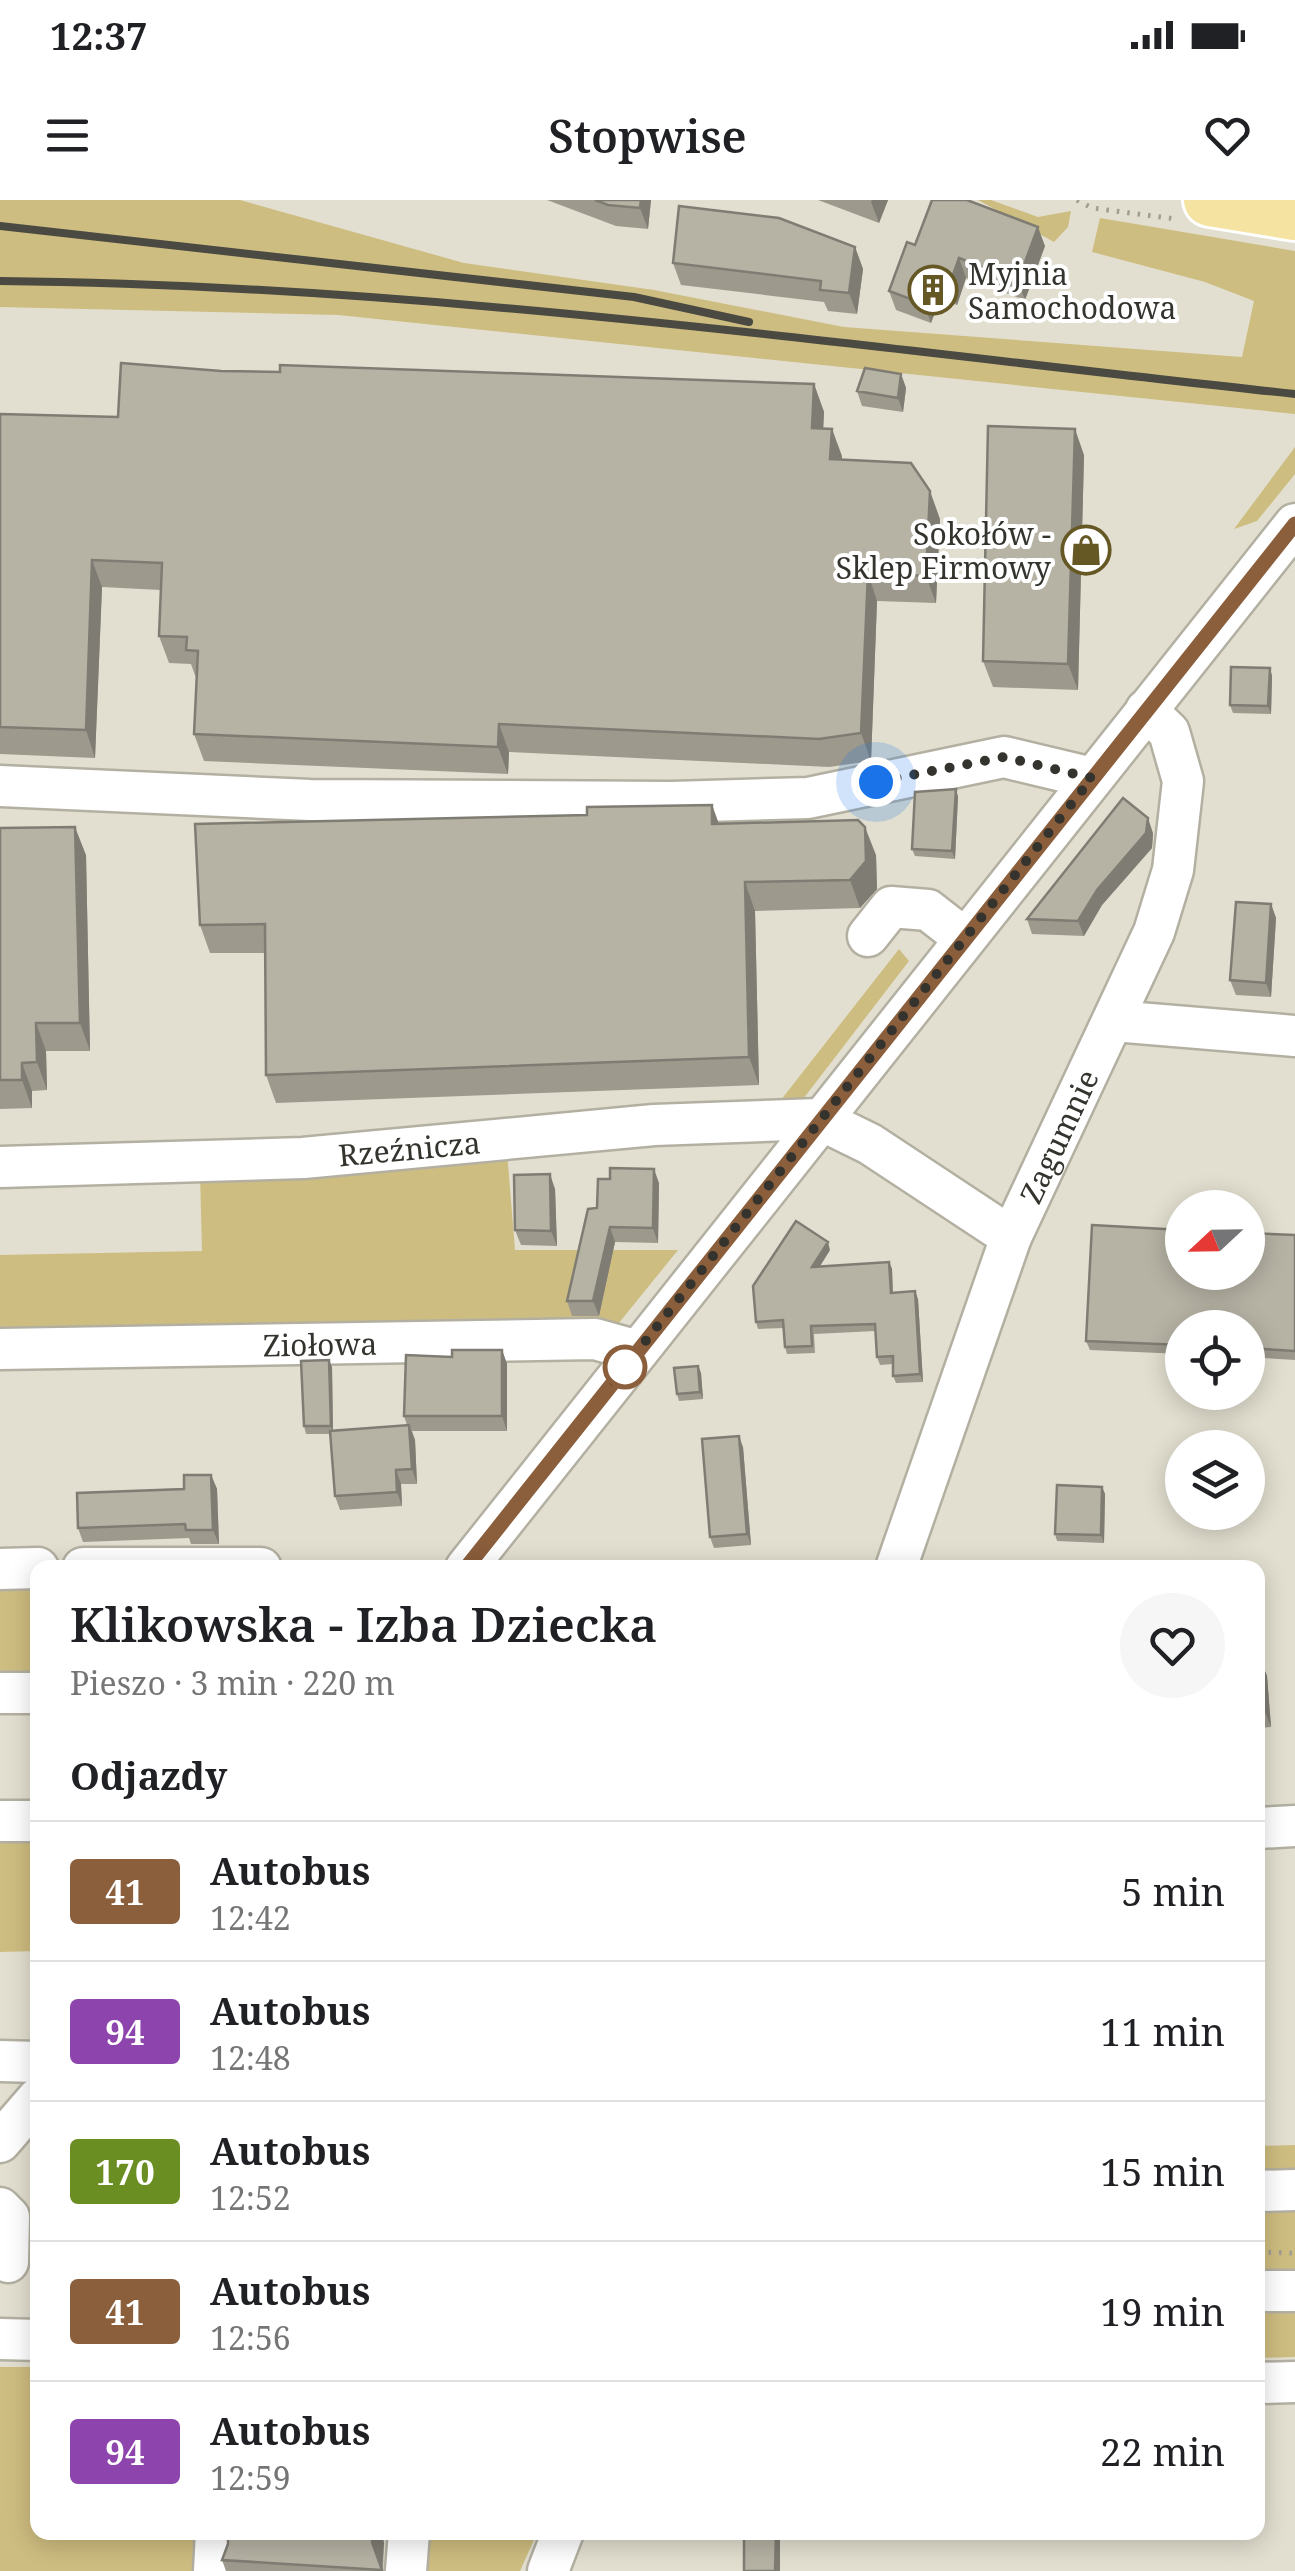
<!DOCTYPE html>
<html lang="pl">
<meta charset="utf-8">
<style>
:root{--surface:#fff;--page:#f6f6f6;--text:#202124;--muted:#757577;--line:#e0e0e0}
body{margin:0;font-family:"Noto Serif",serif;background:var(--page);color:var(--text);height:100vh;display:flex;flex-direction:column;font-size:38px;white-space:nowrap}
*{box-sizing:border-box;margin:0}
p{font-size:32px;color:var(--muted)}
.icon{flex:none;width:55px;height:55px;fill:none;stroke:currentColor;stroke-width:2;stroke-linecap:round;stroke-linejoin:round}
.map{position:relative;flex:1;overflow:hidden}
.side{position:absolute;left:30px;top:1360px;width:1235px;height:980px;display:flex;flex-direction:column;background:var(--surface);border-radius:20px;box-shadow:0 5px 25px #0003}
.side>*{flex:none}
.badge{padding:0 20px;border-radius:8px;font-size:35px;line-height:65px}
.needle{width:65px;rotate:248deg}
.controls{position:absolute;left:1165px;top:990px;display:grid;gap:20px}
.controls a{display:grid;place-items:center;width:100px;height:100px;border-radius:50%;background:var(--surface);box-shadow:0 5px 25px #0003;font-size:50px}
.you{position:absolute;width:50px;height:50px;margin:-25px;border:8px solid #fff;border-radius:50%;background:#1a73e8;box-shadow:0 0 0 15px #1a73e833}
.map>.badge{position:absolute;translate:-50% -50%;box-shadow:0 0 0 5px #fff}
h2{padding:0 40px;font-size:38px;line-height:90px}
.round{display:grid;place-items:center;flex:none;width:105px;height:105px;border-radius:52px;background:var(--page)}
.summary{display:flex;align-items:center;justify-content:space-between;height:170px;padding:0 40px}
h1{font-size:48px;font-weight:600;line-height:75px}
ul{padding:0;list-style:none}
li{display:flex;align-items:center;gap:30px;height:140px;padding:0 40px;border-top:2px solid var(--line)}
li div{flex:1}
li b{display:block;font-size:38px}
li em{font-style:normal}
li .badge{min-width:110px;font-weight:700;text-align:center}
.status{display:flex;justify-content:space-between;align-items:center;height:70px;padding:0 50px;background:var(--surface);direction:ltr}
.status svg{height:28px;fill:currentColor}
header{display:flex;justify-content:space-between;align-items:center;height:130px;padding:0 40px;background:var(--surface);font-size:45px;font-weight:600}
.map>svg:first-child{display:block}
.green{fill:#cebd80}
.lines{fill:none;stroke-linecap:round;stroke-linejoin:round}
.minor-casing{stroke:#b3b0a2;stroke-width:45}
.major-casing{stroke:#fff;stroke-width:58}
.path{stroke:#a09d92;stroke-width:5;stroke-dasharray:2.5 8;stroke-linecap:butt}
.minor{stroke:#fff;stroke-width:40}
.major{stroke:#f4e3a1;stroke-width:52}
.rail{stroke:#4a4942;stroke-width:8}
.wall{fill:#9d998d}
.shaded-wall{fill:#7f7d73}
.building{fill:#b6b2a4;stroke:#7f7d73;stroke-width:2.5}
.line-casing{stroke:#fff;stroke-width:22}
.line{stroke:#8b5e3c;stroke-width:15}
.walk{stroke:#34332d;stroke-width:10;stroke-dasharray:0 18}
.stop-dot{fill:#fff;stroke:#8b5e3c;stroke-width:5}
.labels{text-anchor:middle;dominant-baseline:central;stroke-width:8;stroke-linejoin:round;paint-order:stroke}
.poi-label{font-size:30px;fill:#34332d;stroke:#fff;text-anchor:start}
.street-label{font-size:30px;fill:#34332d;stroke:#fff}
</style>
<div class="status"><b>12:37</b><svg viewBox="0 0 49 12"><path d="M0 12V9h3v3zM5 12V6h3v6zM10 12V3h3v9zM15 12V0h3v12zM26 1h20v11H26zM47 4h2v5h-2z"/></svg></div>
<header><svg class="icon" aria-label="menu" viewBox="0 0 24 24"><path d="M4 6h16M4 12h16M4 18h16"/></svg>Stopwise<svg class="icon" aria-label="heart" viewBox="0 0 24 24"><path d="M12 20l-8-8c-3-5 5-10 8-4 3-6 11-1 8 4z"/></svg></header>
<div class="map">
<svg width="1295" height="2371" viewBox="0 0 1295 2371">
<rect width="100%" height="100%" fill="#e2dfd0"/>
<path class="green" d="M0,0H240L464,63L654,90L844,127L1242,157L1254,101L1205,82L1092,52L1100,18L1295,51V214L338,115L0,107Z
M978,0H991L1038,17L1071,11L1068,27L1054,42Z
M1295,247V274L1257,321L1234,329Z
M899,749L909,761L800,903L777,905Z
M507,951L515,1050H678L610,1134L0,1137V1055L202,1051L200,974Z
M37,1377V1484L0,1485V1378Z
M0,1631H37V1751L0,1752Z
M1295,1945V2157L1258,2158V1946Z
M0,2167H37L38,2332L199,2333L196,2371H0Z
M414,2333H537L520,2371H411Z"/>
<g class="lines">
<g class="minor-casing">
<g id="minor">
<path d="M0,586L310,600L672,602L808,598L1004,557L1092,578"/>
<path d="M868,736L891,707L928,710L964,738"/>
<path d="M1114,821L1295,836"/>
<path id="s1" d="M0,967L303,958L654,925L819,919L870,944L1011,1037"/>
<path id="s2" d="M0,1149L595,1139L638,1151"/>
<path d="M83,1368H261"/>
<path d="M466,1368L1295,324"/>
<path id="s3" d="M896,1368L1011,1037L1154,732L1173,670L1183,581L1169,532L1146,510"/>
<path d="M0,1369L38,1368"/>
<path d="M0,1493H38"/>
<path d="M0,1621H38"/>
<path d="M1258,1628L1295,1626"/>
<path d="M0,1861L38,1862"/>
<path d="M0,1942L38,1898"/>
<path d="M1258,1991L1295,1990"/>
<path d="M0,2008L9,2017L8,2062"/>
<path d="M1258,2091H1295"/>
<path d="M0,2139L38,2140"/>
<path d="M1258,2183L1295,2182"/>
<path d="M214,2371L216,2332"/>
<path d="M406,2371L409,2332"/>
<path d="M548,2371L563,2332"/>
</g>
</g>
<g class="major-casing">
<path id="major" d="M1210,0L1295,14"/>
</g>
<path class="path" d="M1077,0L1092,8L1176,19
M1258,2052L1292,2053"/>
<use href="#minor" class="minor"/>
<use href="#major" class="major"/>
<path class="rail" d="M0,26L634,97L749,122
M0,81C434,85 864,148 1295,194"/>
</g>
<path class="wall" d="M547,0H651L648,29L616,26Z
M818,0H888L879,23Z
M915,45L1045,46L1025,100L966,78L957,105L940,99L931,123L896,110L889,91Z
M855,47L863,69L857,114L828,111L824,102L681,85L673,63Z
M221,171L814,184L824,212L823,229H832L842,260L940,319L936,403L877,401L871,561L829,567L509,552L508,574L204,561L194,534L196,478L191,464L169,463L159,436L161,390L102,387L95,558L0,554V214L118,217Z
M901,174L906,188L903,212L862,206L857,191Z
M1084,255L1078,490L993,487L983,461Z
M1270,468L1272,476L1271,514L1233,513L1230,505Z
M956,589L958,597L955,659L915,656L912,649Z
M712,605L719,624L876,655L877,689L860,708L755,711L759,885L276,903L266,875L265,753H210L200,725L587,615Z
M0,628L86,655L90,851H46L47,890L32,891V908L0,909Z
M1153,633L1152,648L1102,705L1084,736L1032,734L1027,719Z
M1271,704L1276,718L1271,797L1236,795L1230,780Z
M659,983L658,1043L615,1042L599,1116H572L567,1101L597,1008Z
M555,989L557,1046L521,1045L515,1030Z
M1295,1035V1160L1248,1157V1128H1182V1154L1090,1150L1086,1141Z
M830,1050L820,1066L889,1062L892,1069L893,1093L918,1099L923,1182L896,1183L893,1176V1164L880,1165L877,1157L875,1131L814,1134L815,1153L787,1154L785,1147L784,1128L758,1129L756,1122Z
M502,1150L507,1164V1231H412L415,1240L417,1284H401L402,1306L340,1310L335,1296L331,1234H306L304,1226L332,1167L333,1231L407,1225L404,1216L452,1157Z
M698,1166L701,1173L703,1199L679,1201L677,1194Z
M743,1247L751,1345L714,1348L710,1337Z
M211,1275L217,1289L219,1344H191L189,1338L83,1342L78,1328L184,1289Z
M1102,1287L1105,1294L1104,1343L1057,1341L1055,1334Z
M1258,1456L1267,1476L1271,1527L1258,1528Z
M384,2342L383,2371H226L222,2360L228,2344Z"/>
<path class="shaded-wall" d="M641,0H651L648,29L640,8Z
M872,0H888L879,23L871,2Z
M1038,27L1045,46L1025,100L1018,81Z
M855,47L863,69L857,114L849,93Z
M959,58L966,78L957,105L949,86Z
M933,80L940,99L931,123L924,104Z
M901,174L906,188L903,212L898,198Z
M814,184L824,212L822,255L812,228Z
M832,229L842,256L840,286L830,259Z
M1075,229L1084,255L1078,490L1068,464Z
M930,291L940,319L936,403L926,376Z
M92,360L102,387L95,558L86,530Z
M868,373L877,401L871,561L861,533Z
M1270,468L1272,476L1271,514L1268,506Z
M499,524L509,552L508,574L498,547Z
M956,589L958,597L955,659L952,651Z
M712,605L722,633L712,624Z
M1148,618L1153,633L1152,648L1102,705L1084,736L1078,721L1097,690Z
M75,627L86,655L90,851L80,823Z
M865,627L876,655L877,689L860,708L850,680Z
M745,682L755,711L759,885L749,857Z
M1271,704L1276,718L1271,797L1266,783Z
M36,823L46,851L47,890L37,862Z
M22,863L32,891V908L22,880Z
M654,969L659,983L658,1043L653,1028Z
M550,974L555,989L557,1046L551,1031Z
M610,1027L615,1042L599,1116L593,1101Z
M828,1042L830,1050L815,1074L812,1067Z
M889,1062L892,1069L893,1101L891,1093Z
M915,1091L918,1099L923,1182L920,1174Z
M502,1150L507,1164V1231L502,1216Z
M329,1160L332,1167L333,1234L331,1226Z
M698,1166L701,1173L703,1199L700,1192Z
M409,1225L415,1240L417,1284L412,1269Z
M739,1236L743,1247L751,1345L747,1334Z
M396,1270L401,1284L402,1306L397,1292Z
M211,1275L217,1289L219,1344L213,1330Z
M1102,1287L1105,1294L1104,1343L1101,1335Z
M1261,1461L1267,1476L1271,1527L1265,1512Z
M373,2332H381L384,2342L382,2370L372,2342Z
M776,2332H778L780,2340V2371H775Z"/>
<path class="building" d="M595,0H641L640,8L608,5Z
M932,0H967L1038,27L1018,81L959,58L949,86L933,80L924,104L889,91L907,42L915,45Z
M679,6L779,18L855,47L849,93L820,90L821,81L673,63Z
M121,163L221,171L280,172V165L814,184L812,228L832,229L830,259L911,263L930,291L926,376L868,373L861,533L819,539L499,524L498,547L194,534L198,451L186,450L187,437L159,436L162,363L92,360L86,530L0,527V214L118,217Z
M865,168L901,174L898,198L857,191Z
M988,226L1075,229L1068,464L983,461Z
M1231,467L1270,468L1268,506L1230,505Z
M956,589L952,651L912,649L915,592Z
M1123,598L1148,618L1146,633L1097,690L1078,721L1027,719Z
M712,605V624L858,620L865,627L866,661L850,680L745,682L749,857L266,875L265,724L200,725L195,624L587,615V607Z
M75,627L80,823H36L37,862L22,863V880H0V628Z
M1236,702L1271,704L1266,783L1230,780Z
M610,968L654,969L653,1028L610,1027L593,1101H567L588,1009L597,1008L598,979H610Z
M550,974L551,1031L515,1030L514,975Z
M796,1021L828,1042L812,1067L889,1062L891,1093L915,1091L920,1174L893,1176V1156L877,1157L875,1124L811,1126L812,1146L785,1147L783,1120L756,1122L753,1086Z
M1092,1025L1182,1030V1072H1248V1033L1295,1035V1151L1248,1148V1128H1182V1145L1086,1141Z
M452,1150H502V1216H404L406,1155L452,1157Z
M329,1160L331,1226H304L301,1161Z
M698,1166L700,1192L677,1194L674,1168Z
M409,1225L412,1269L396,1270L397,1292L335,1296L330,1231Z
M739,1236L747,1334L710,1337L702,1239Z
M184,1275H211L213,1330H186L185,1324L78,1328L77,1293L184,1289Z
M1057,1285L1102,1287L1101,1335L1055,1334Z
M988,1362L1046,1363V1368H988Z
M1258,1456L1261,1461L1265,1512L1258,1513Z
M228,2332H373L372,2342L382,2370L222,2360L228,2344Z
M744,2332H776L775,2371H744Z"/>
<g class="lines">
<g class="line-casing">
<path id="line" d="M466,1368L1295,324"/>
</g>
<use href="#line" class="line"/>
<path class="walk" d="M625,1167L613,1182L1092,578L1004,557L876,582"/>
</g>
<defs>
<g id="building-ring" transform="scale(2.5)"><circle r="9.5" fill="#fff" stroke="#665825" stroke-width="1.5"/><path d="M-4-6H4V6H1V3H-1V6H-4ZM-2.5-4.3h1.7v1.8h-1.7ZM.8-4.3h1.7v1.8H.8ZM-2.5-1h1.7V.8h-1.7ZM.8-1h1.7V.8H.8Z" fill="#665825"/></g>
<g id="shop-ring" transform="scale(2.5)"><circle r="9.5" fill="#fff" stroke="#665825" stroke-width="1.5"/><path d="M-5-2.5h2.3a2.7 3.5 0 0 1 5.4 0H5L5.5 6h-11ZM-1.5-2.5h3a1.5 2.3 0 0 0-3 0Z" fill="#665825"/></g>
</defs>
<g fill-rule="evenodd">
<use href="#building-ring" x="933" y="90"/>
<use href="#shop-ring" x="1086" y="350"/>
</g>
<circle class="stop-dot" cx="625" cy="1167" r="20"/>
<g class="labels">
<g class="poi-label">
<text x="968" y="73">Myjnia<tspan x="968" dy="34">Samochodowa</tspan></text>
<text x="1051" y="333" text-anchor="end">Sokołów -<tspan x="1051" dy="34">Sklep Firmowy</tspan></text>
</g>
<g class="street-label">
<text stroke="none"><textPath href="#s3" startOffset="462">Zagumnie</textPath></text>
<text stroke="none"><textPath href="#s1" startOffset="410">Rzeźnicza</textPath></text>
<text stroke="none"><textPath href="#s2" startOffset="320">Ziołowa</textPath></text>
</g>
</g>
</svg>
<div class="controls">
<a><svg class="needle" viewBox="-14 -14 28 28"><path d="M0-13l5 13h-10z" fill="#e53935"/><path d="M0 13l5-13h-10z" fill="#757577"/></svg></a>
<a><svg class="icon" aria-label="locate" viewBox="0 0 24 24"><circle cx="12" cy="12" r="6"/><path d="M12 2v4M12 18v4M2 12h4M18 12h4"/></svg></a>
<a><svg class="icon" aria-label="layers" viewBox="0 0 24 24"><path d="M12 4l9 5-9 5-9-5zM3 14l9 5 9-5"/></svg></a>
</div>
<div class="you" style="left:876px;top:582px"></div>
<section class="side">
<div class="summary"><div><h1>Klikowska - Izba Dziecka</h1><p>Pieszo · 3 min · 220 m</p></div><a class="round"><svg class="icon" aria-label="heart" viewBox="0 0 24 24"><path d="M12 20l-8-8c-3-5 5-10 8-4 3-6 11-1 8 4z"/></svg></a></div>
<h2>Odjazdy</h2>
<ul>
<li><span class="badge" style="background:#8b5e3c;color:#fff">41</span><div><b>Autobus</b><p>12:42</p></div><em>5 min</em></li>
<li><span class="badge" style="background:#8e44ad;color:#fff">94</span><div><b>Autobus</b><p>12:48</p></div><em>11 min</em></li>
<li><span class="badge" style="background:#6b8e23;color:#fff">170</span><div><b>Autobus</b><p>12:52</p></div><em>15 min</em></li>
<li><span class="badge" style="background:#8b5e3c;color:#fff">41</span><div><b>Autobus</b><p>12:56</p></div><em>19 min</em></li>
<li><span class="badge" style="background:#8e44ad;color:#fff">94</span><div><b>Autobus</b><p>12:59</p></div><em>22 min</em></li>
</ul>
</section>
</div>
